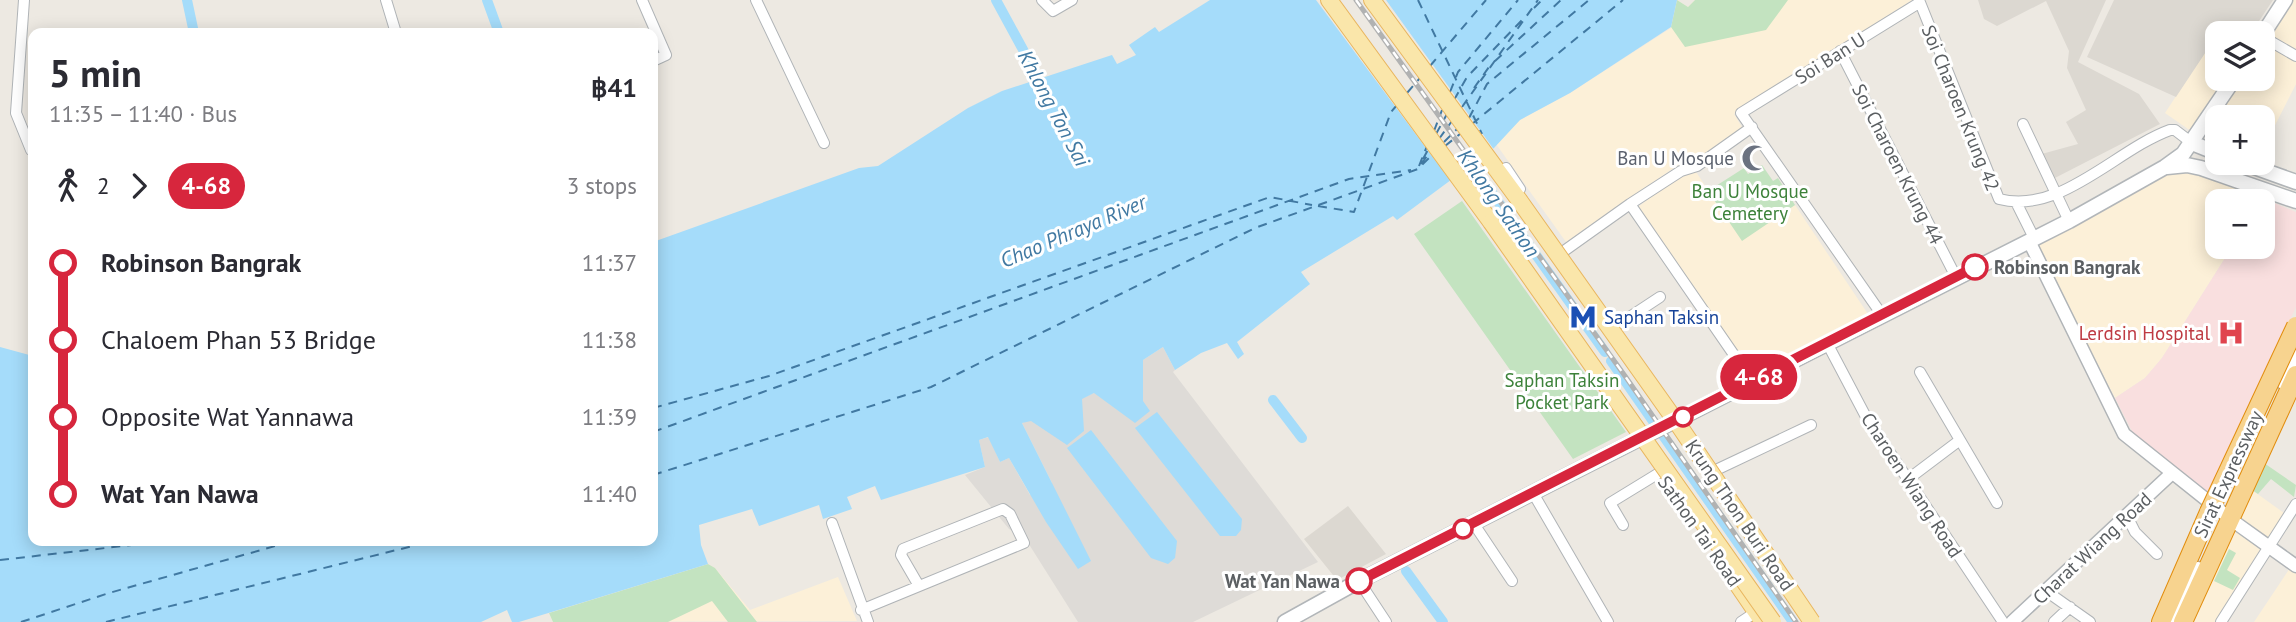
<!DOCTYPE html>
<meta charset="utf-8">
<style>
:root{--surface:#fff;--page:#f2f2f3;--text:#2b2b33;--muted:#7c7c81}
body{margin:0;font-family:"PT Sans",sans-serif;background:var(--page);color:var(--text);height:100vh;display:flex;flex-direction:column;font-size:26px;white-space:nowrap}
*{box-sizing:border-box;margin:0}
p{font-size:23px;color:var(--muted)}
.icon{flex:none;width:38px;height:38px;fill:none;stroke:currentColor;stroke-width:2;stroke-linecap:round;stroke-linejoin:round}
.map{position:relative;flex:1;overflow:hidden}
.side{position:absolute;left:28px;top:28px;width:630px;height:518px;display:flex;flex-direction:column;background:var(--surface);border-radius:14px;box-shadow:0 4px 18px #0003}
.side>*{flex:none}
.badge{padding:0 14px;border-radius:23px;font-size:24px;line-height:46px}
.controls{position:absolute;left:2205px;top:21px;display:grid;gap:14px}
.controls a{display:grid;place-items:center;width:70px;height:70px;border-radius:14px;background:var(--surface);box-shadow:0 4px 18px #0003;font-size:35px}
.map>.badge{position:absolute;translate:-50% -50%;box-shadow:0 0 0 4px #fff}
.legs{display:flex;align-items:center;gap:10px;height:77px;padding:0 21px;font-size:23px}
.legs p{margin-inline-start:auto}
.head{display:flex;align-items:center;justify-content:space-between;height:119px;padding:0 21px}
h1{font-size:38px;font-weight:600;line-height:52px}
ul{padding:0 21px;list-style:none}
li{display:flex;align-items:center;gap:24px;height:77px;font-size:26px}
li i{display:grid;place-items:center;width:10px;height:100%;margin:0 9px;background:currentColor}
li i::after{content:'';width:18px;height:18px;margin:-9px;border:5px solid;border-radius:50%;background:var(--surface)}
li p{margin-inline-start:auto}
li:first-child i{background:linear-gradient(#0000 50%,currentColor 0)}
li:last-child i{background:linear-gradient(currentColor 50%,#0000 0)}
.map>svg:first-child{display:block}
.commercial{fill:#fcf0d8}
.industrial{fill:#dedbd7}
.education{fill:#dcd8d1}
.medical{fill:#f9dfdf}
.green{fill:#c3e3c0}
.water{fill:#a5dcfa}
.pier{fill:#ede9e2}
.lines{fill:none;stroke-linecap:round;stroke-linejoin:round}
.canal{stroke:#a5dcfa;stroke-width:10}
.ferry{stroke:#4179a2;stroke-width:2;stroke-dasharray:9 7;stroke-linecap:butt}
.minor-casing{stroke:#b0b4b7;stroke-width:12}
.tertiary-casing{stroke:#b0b4b7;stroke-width:15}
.secondary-casing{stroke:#b2b6b9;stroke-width:17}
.primary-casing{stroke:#e9b65f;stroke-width:18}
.motorway-casing{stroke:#e28d0d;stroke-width:20}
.minor{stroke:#fff;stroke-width:10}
.tertiary{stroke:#fff;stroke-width:12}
.secondary{stroke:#fff;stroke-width:14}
.primary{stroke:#fae6aa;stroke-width:16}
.motorway{stroke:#f7d38f;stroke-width:18}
.rail-casing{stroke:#b1b2b2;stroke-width:5}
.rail{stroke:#fff;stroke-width:2.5;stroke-dasharray:8;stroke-linecap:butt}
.primary-bridge-casing{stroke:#e9b65f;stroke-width:18;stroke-linecap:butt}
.motorway-bridge-casing{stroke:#e28d0d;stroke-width:20;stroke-linecap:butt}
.primary-bridge{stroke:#fae6aa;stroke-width:16}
.motorway-bridge{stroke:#f7d38f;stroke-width:18}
.line-1-casing{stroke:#fff;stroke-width:16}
.line-1{stroke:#d7263d;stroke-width:10}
.stop-1-dot{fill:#fff;stroke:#d7263d;stroke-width:3.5}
.labels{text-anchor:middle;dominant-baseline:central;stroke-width:6;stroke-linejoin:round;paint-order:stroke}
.street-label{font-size:19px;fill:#5b5f62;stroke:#fff}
.worship-label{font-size:19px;fill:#5b616d;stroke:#fff;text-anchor:end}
.park-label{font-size:19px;fill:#3d823a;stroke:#fff}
.stop-label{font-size:19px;font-weight:bold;fill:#5b5f62;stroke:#fff;text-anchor:start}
.transit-label{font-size:19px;fill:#164399;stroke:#fff;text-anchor:start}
.health-label{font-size:19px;fill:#be3a42;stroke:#fff;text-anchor:end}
.water-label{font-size:21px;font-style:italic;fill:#4179a2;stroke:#fff}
</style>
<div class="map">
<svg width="2296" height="622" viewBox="0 0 2296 622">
<rect width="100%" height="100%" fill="#ede9e2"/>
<path class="commercial" d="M1677,0L1688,7L1695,0H1912L1734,114L1743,129L1692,163L1678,165L1566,242L1496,144L1520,120L1570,93L1671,28Z
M2289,0H2296V84L2263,149V117H2217V142L2188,129L2165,113L2217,34V79H2263V38Z
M2180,168L2262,198L2260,201H2217V247H2232L2162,358L2145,378L2115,398L2036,244Z
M1694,169L1742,240L1795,205L1868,314L1751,373L1638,207L1681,175L1683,177Z
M2252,490L2284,513L2267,541L2237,520Z
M2235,526L2265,547L2219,622H2194Z
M708,564L715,568L750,610L838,577L857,621L553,622L549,613Z
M2290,568L2296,572V622H2254Z"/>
<path class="industrial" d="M1163,347L1175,370L1173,372L1318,562L1193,622H1078L1025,538L1009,529L965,475L985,467L979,440L989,437L1000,462L1009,458L1030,495L1052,483L1022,423L1094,393L1143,401V360Z"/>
<path class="education" d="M1978,0H2106L2078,62L2139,94L2160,124L2051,180L2038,155L2078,144L2066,122L2086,110L2067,68L2069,51L2046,1L1997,26L1984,19Z
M2114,0H2273L2251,33H2236L2223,26L2176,97L2087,57Z
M1348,506L1386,554L1337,580L1304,539Z"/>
<path class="medical" d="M2262,198L2296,212V307L2209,494L2134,435L2115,398L2145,378L2162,358L2232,247H2263Z"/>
<path class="green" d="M1677,0L1688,7L1695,0H1788L1766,30L1685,47L1671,27Z
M1762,165L1773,181L1778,178L1795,205L1742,241L1708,191L1744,168L1748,174Z
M1462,201L1626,432L1573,459L1414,234Z
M2264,463L2296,485L2294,497L2271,479L2258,494L2252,490Z
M2229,549L2236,553L2227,570L2240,578L2233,590L2214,581Z
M708,564L715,568L757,622H728L712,601L668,622H553L549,613Z"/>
<path class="water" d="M1210,0H1677L1671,27L1570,93L1520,120L1494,148L1397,220L1393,216L1301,272L1310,284L1237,342L1244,354L1238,359L1227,343L1201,353L1175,370L1163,347L1143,360V401L1150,411L1135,423L1094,393L1082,399L1084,431L1067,445L1031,421L1022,423L1091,561L1078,569L1046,522L1009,458L1000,462L988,437L979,440L985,467L881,500L875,486L847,497L852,509L823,519L819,505L759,526L752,509L699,525L701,545L708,564L519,622H512L507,610L481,622H0V347L33,356V541H653V242L859,168L878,166L968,108L1002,91L1112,55L1117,64L1136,55L1129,45L1155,27L1159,32Z
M1157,412L1242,519L1241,530L1236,536H1220L1135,428Z
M1091,430L1177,541L1175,558L1168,564L1151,558L1067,448Z"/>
<path class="pier" d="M1316,0H1386L1495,151L1452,183Z"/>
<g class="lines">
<path class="canal" d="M187,0L194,33
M487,0L499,33
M996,0L1046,92
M1465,155L1605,352
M1611,361L1793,622
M1273,400L1302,438
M1406,571L1443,622"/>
<path class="ferry" d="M1418,0L1482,134
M1534,8L1542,0
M1495,61L1561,0
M1430,66L1486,0
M1474,88L1489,67
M1450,92L1458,72L1518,0
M1407,93L1420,78
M1454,100L1467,77L1523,19
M1462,107L1538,0
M1469,118L1487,84L1589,0
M1472,124L1623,0
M1434,131L1442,110
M1436,134L1447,114
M1439,139L1452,121
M1444,142L1457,129
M1445,146L1460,134
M1423,159L1429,148
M1421,164L1430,152
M1419,166L1427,146
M1318,206L1354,212L1391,112L1397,105
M653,408L769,376L1270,197L1312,205
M653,432L1349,179L1411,170
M653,475L931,387L1255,228L1418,169L1433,154
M0,560L167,541
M21,622L109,593L293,541
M106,622L433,541"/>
<g class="minor-casing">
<path id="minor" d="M24,0L16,113L31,150
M386,0L396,33
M642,0L666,55L653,61
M756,0L824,143
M1042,0L1053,11L1072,0
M1919,0L1999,199C2061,215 2115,150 2170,130H2175L2192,143
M2263,37L2296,56
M1840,51L1956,277
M2023,124L2069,221
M1506,168L1520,189
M1630,204L1752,381
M2017,204L2034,238
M1564,251L1630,204L1681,171L1697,166L1752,127
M1882,315L1741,113L1919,3
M1616,326L1660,297
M1827,343L1865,415L2003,622
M1920,372L1997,503
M1718,469L1811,425
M1907,480L1960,440
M1533,493L1608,622
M2127,516L2135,532L2157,554
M832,523L868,622
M1474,524L1512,581
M1623,525L1610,503L1659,473
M1359,581L1386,622
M2046,591L2090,622
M861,610L1024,543L1010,514L1003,509L903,549L901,555L919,586
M1741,622L1756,612
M2054,622L2070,607
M2221,622L2296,504"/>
</g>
<g class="tertiary-casing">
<path id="tertiary" d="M2029,241L2124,434L2223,513
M2283,383L2296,356
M2233,521L2296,566
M2012,622L2171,474
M2173,622L2198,568"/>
</g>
<g class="secondary-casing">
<path id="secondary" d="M2263,34L2285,0
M2192,143L2217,153
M2243,163L2296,182
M2167,167L2187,165L2201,168L2296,201
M1285,622L1359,581L2069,221L2165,167L2183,154L2234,79"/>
</g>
<g class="primary-casing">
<path id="primary" d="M1329,0L1491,222
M1372,0L1519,200
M1733,578L1763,622"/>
</g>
<g class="motorway-casing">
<path id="motorway" d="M2161,622L2209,512
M2183,622L2296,375"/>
</g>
<use href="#minor" class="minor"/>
<use href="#tertiary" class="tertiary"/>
<use href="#secondary" class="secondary"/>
<use href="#primary" class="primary"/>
<use href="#motorway" class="motorway"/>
<g class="rail-casing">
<path id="rail" d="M1356,0L1625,376L1796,622"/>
</g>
<use href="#rail" class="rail"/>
<g class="primary-bridge-casing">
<path id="primary-bridge" d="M1519,200L1680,427L1812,622
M1491,222L1773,622"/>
</g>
<g class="motorway-bridge-casing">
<path id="motorway-bridge" d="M2209,512L2296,326"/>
</g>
<use href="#primary-bridge" class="primary-bridge"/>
<use href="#motorway-bridge" class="motorway-bridge"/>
</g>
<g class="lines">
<g class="line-1-casing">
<path id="line-1" d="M1359,581L1975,267"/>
</g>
<use href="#line-1" class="line-1"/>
</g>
<defs>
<g id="mosque-bare" transform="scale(2.1)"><path d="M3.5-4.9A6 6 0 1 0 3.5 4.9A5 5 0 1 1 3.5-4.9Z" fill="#6b7280" stroke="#fff" stroke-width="2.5" paint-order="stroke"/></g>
<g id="metro-bare" transform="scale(2.1)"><path d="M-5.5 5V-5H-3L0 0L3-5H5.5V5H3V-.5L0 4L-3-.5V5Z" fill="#1a4fb4" stroke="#fff" stroke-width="2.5" paint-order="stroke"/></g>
<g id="hospital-bare" transform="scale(2.1)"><path d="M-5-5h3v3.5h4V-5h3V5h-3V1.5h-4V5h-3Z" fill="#e0444e" stroke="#fff" stroke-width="2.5" paint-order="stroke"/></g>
</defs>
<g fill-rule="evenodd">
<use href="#mosque-bare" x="1755" y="158"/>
<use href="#metro-bare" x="1583" y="317"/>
<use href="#hospital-bare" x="2231" y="333"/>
</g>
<g class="stop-1-dot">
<circle cx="1975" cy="267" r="12"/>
<circle cx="1683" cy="417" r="9"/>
<circle cx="1463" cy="529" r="9"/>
<circle cx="1359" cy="581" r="12"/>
</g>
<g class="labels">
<g class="street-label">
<text transform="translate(1830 58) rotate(-32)">Soi Ban U</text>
<text transform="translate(1961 108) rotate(68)">Soi Charoen Krung 42</text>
<text transform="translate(1898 164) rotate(63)">Soi Charoen Krung 44</text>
<text transform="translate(2228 474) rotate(-65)">Sirat Expressway</text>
<text transform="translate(1912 485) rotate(57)">Charoen Wiang Road</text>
<text transform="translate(1740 515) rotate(56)">Krung Thon Buri Road</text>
<text transform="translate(1700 531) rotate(55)">Sathon Tai Road</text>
<text transform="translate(2092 548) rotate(-43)">Charat Wiang Road</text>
</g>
<g class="worship-label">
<text x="1734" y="158">Ban U Mosque</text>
</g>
<g class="park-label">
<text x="1750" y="191">Ban U Mosque<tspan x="1750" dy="22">Cemetery</tspan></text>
<text x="1562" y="380">Saphan Taksin<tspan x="1562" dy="22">Pocket Park</tspan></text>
</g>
<g class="stop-label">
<text x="1994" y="267">Robinson Bangrak</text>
<text x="1340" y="581" text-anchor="end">Wat Yan Nawa</text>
</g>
<g class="transit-label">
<text x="1604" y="317">Saphan Taksin</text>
</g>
<g class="health-label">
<text x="2210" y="333">Lerdsin Hospital</text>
</g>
<g class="water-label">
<text transform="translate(1054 108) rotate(62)">Khlong Ton Sai</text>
<text transform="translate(1499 203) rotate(55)">Khlong Sathon</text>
<text transform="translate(1073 231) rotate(-23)">Chao Phraya River</text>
</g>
</g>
</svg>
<div class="controls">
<a><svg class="icon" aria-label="layers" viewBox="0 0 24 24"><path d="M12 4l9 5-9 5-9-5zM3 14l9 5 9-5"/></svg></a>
<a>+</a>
<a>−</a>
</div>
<b class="badge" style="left:1759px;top:377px;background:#d7263d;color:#fff">4-68</b>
<section class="side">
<div class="head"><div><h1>5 min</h1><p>11:35 – 11:40 · Bus</p></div><b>฿41</b></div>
<div class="legs"><svg class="icon" aria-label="walk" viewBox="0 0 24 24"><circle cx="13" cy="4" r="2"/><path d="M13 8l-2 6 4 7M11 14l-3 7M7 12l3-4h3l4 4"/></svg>2<svg class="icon" aria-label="forward" viewBox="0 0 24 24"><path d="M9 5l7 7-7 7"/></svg><b class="badge" style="background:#d7263d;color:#fff">4-68</b><p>3 stops</p></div>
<ul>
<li><i style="color:#d7263d"></i><b>Robinson Bangrak</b><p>11:37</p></li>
<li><i style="color:#d7263d"></i><span>Chaloem Phan 53 Bridge</span><p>11:38</p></li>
<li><i style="color:#d7263d"></i><span>Opposite Wat Yannawa</span><p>11:39</p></li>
<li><i style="color:#d7263d"></i><b>Wat Yan Nawa</b><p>11:40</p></li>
</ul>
</section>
</div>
